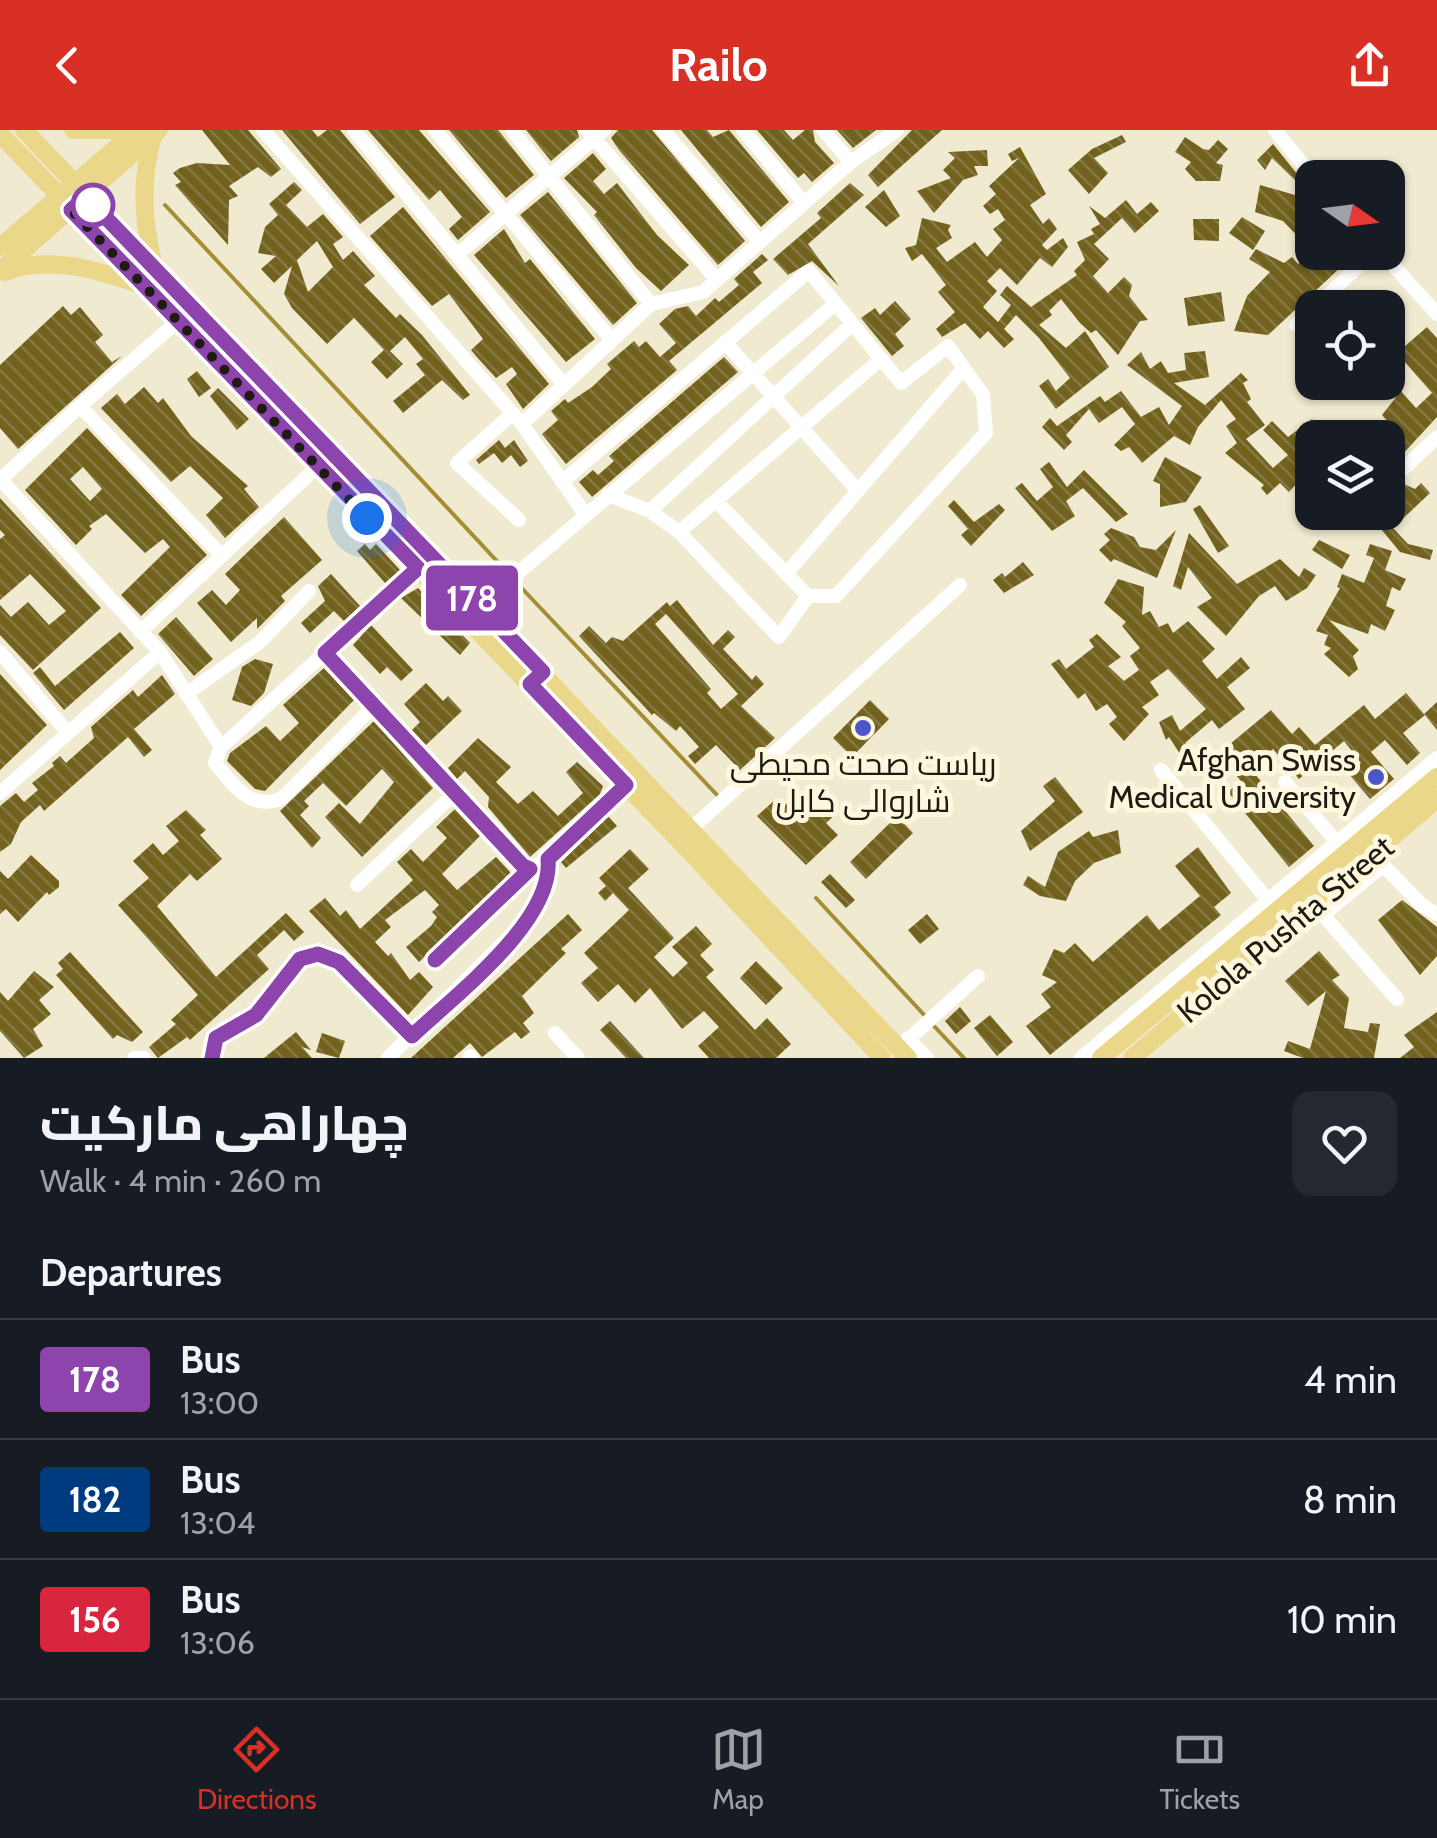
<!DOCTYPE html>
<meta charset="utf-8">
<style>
:root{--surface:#171b24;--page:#242831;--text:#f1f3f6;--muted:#9ea1a6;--line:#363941;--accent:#d93025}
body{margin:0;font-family:Cabin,Cairo,sans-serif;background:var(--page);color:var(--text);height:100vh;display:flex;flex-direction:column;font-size:38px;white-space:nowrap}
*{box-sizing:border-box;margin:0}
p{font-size:32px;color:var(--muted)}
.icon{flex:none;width:55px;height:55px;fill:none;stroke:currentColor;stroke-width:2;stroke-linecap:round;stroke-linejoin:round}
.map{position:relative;height:928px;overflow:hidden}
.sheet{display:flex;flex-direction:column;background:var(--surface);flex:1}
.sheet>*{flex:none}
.badge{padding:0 20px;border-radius:8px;font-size:35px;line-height:65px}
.needle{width:65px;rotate:104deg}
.tools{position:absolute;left:1295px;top:30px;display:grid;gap:20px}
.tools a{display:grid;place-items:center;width:110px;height:110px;border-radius:20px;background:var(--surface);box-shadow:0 2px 8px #0004;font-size:50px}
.you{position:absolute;width:50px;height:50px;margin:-25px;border:8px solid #fff;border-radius:50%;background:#1a73e8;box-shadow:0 0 0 15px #1a73e833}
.map>.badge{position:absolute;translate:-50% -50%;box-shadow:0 0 0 5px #fff}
h2{padding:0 40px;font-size:38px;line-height:90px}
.round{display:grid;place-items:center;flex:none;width:105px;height:105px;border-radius:20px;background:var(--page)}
.head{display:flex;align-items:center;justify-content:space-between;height:170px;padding:0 40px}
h1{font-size:48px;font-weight:800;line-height:75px}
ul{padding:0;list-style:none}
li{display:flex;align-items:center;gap:30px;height:120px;padding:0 40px;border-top:2px solid var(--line)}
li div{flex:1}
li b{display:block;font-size:38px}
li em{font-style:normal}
li .badge{min-width:110px;font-weight:700;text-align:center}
header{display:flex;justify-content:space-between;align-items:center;height:130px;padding:0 40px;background:var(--accent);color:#fff;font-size:45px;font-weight:800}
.tab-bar{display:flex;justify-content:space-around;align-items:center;height:140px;border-top:2px solid var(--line);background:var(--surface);font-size:28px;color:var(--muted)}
.tab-bar a{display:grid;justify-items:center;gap:5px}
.tab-bar .selected{color:var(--accent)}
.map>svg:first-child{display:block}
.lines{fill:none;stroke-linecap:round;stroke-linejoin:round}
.stream{stroke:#a38d35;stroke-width:4}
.building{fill:url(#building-back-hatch);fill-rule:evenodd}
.minor{stroke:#fff;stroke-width:14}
.major{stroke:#ead789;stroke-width:18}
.line-casing{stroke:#fff;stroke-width:22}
.line{stroke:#8e44ad;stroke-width:15}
.walk{stroke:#1e1c12;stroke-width:10;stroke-dasharray:0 18}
.stop-dot{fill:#fff;stroke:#8e44ad;stroke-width:5}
.poi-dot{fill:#4d55cb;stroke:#fef7dd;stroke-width:4}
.labels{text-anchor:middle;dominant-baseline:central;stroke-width:10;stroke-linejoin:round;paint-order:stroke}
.poi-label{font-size:32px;fill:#1e1c12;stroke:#fef7dd;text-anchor:end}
.street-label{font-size:32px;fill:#1e1c12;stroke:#fef7dd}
</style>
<header><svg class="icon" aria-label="back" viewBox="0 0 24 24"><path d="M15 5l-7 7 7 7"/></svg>Railo<svg class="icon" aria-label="share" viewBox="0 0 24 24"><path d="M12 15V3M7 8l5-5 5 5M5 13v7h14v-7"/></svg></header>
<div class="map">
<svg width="1437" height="928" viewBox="0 0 1437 928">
<defs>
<pattern id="building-back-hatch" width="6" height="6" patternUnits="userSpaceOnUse" patternTransform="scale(2.5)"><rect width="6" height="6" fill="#72621e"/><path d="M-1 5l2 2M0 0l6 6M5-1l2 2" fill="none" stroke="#847844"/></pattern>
</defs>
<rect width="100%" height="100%" fill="#f0ead0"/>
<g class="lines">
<path class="stream" d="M165,75L509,444
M515,451L718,666
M816,768L927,888
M933,895L964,928"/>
</g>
<path class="building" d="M202,0H248L281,39L271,47L258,37L229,56L238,66L229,70L228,115L175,55L181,52L173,43L180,38L197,33L230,35Z
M282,0H312L318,7L327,0H340L395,67L360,94Z
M368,0H419L490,82L458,110L449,99L462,87L440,60L429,70Z
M449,0H498L534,45L506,68Z
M526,0H577L579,7L551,31Z
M618,0H652L745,111L718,135L619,20L611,8Z
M681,0H707L713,7L729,0L789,72L761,97Z
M757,0H784L793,10L805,0H813L815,12L834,33L812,52L804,43L798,48Z
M837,0H876L853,18Z
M912,0H942L878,57L868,45Z
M1122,5L1126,12L1094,28L1108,43L1089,64L1068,40L1092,19Z
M1185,7L1203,19L1209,20L1218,10L1228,19L1216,33L1223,35L1220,51H1196L1185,39L1191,32L1175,22Z
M1273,14L1302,50L1299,54L1272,28L1265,40L1257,30Z
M1020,17L1046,64L1030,75L1043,94L1049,88L1057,99L1042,115L1047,120L1063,108L1068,117L1052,137L1040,128L1017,155L1000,138L987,151L997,161L983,177L998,192L1011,175L1000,165L1007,156L1031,177L1077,145L1074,141L1085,130L1077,112L1094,104L1091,99L1100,94L1089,76L1105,88L1126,70L1137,84L1151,72L1159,81L1135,103L1122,88L1094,114L1109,129L1093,146L1108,163L1124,147L1132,155L1129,166L1148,190L1140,191L1118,225L1096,200L1091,203L1080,193L1061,169L1049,181L1052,185L1039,195L1066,218L1085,201L1109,237L1056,279L1039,256L1048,249L1056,261L1070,248L1039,208L1016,185L1004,199L1014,209L1004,218L988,201L980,209L965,193L942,207L936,199L955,182L938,162L946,155L922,124L912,131L905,118L916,115L922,88L951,95L948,100L952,108L936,118L947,132L975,112L987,127L1002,110L993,99L1005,90L998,79L990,84L983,76L996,64L989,56L1019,28L1012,31L1008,24Z
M987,20L988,36H974L978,45L963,50L934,83L917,61L951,48L943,40L955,28L948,22Z
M593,23L606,39L593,51L604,64L617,53L657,105L689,135L661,161L636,138L594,85L597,82L564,48Z
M294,52L302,60L286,75L307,97L323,84L343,107L333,114L343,130L353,121L375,146L364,155L396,188L400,184L422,205L470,265L463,270L442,250L403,283L393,271L425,245L416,234L423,229L405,207L390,221L403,234L387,249L371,232L384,220L354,188L327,214L292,178L284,164L292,136L274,153L261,139L276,126L258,123L265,97L278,85L269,74ZM317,111L333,137L308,162L297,130Z
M850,53L864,65L808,114L839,156L812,131L788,145L773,129L821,88L817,83Z
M1260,55L1295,65L1312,86V121L1283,91L1255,82Z
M884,60L900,86L886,97L865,77Z
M548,62L637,173L613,195L520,85Z
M403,77L549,254L523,279L506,254L517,244L512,237L496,248L476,226L471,220L483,209L449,164L432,176L370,106Z
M1242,87L1265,101L1253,120L1229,103Z
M1193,89H1219V111L1194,110Z
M504,99L525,133L530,129L595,209L566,232L474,125Z
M1256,119L1284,133L1292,127L1298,134L1308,122H1357L1268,205L1234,201L1247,166L1270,142L1249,129Z
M762,124L768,130L753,142L762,153L669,231L677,240L566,334L542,304L558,290L551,281L565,269L568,273L592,257L611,239L607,234L634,211L639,217L646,211L660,227L676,213L659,194L675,179L688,176L696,186L715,168L719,172L739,155L734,149Z
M1221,162L1225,191L1188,196L1184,168Z
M895,171L911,189L895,204L904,216L892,226L861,188L875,178L880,185Z
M63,176L71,185L80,177L103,205L95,212L112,232L122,226L18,319L0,298V235Z
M1427,197L1437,208V287L1400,327L1388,313L1395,300L1382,285L1401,261L1416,278L1432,263L1397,223Z
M1205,221L1209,247L1174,253L1205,275L1241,243L1248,250L1243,253L1251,269L1247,272L1265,295L1246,309L1273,338L1288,325L1263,300L1272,291L1288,307L1312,289L1331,308H1312V336L1289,362L1280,353L1267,365L1261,358L1264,355L1225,323L1237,313L1226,296L1236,289L1221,270L1198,297L1190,315L1174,306L1142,333L1129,317L1121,321L1114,315L1135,294L1122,277L1099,293L1089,279L1066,305L1072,312L1064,320L1042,297L1050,288L1057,296L1100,266L1105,272L1121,261L1141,287L1159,277L1169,295L1182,276L1127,235L1141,222L1150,239L1161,231L1168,243L1186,240L1184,223Z
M724,227L738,242L592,367L579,352L593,340L598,345L614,331L609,326Z
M197,241L211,258L199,267L187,249Z
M144,257L158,273L163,268L191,306L248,356L244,359L259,377L225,408L206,385L223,368L190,336L171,352L101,278L117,264L125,274Z
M218,258L249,289L237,300L210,266Z
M87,298L207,425L141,486L121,465L170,417L163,409L145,423L106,384L89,396L92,399L76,415L25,360ZM83,337L102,359L90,371L70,349Z
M499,310L505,318L514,310L528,331L520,337L511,325L502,333L494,323L479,334L476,330Z
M1165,327L1202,347L1186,372L1160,377V354L1153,351Z
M1049,332L1067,357L1084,340L1128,384L1116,392L1083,358L1066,371L1075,386L1052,401L1015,358L1022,353L1037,371L1053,357L1040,339Z
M1391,348L1415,359L1421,353L1430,363L1393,398L1408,414L1433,420L1430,430L1400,422L1367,382H1388V377L1400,368L1388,360Z
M0,368L101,478L33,540L0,505V475L11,487L28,472L49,495L66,481L30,444L0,470V409L5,405L0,400Z
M954,370L974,392L999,374L1005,380L971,416L961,405L968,399L948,376Z
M1200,375L1229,416L1218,423L1193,379Z
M284,387L322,430L281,466L285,471L257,499V488L231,512L197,473L212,460L226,475L240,460L225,444Z
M1111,398L1134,407L1140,417L1156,420L1176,400L1157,448L1114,429L1111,432L1099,420L1110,410L1104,404Z
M1189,403L1237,454L1280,429L1299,447L1304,438L1316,445L1307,458L1286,471L1275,456L1259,466L1226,506L1197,477L1212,468L1188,437L1181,460L1173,456Z
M1319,410L1350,425L1342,439L1312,420Z
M365,414L370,420L376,414L400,440L385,453L357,421Z
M1370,414L1392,421L1385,440L1406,449L1400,461L1392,457L1386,476L1395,480L1385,501L1371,494L1368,504L1329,490L1359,520L1353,526L1358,539L1349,547L1324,524L1331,518L1324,515L1328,505L1316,501L1340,458L1337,457L1342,444L1364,453L1374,428L1366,425Z
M1023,432L1034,445L1004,463L993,450L1002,443L1005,447Z
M331,444L360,476L344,491L334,481L310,503L301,493L325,471L318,456Z
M1118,449L1144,457L1142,485L1150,481L1159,497L1168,493L1173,503L1188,491L1215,519L1202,531L1217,549L1241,527L1250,538L1227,557L1245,579L1219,599L1212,590L1185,613L1191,621L1182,627L1169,607L1166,610L1159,592L1172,585L1180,601L1206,579L1168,539L1150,552L1159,565L1142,577L1149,584L1124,611L1109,594L1117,587L1107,574L1096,581L1085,563L1078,569L1051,534L1059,529L1066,539L1094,517L1089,510L1097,504L1121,527L1108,536L1124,551L1139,540L1130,526L1140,518L1122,496L1126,492L1104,473Z
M418,458L470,513L460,525L401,468Z
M677,470L713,515L728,500L735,507L723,519L752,550L756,545L764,554L741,576L775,608L740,640L716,615L695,634L688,626L699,617L680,596L676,601L654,583L652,585L579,506L589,496L606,513L612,507L623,511L667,472L670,476ZM666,484L738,564L721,579L707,563L711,559L655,494Z
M176,487L213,529L194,546L158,504Z
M371,495L413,540L401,551L387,537L380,544L353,515Z
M120,502L134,518L64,580L33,543L40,537L55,556Z
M255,529L273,534L264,563L251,576L232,570L242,537Z
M324,538L354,570L265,661L255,659L227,631L230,623L266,596L280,611L299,593L283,575Z
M0,544L47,595L0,640Z
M162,545L175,564L134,599L152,620L144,627L128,607L44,681L40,675L21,692L11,714L0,722V676L16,663L24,672L38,660L32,653L54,636L52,633L60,626L66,633L94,608L91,597L133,560L138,567Z
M426,553L443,571L448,566L462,581L426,615L412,600L420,592L404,574Z
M1406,563L1424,584L1437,572V600L1425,585L1403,603L1420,623L1407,635L1385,610L1371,622L1394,649L1370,669L1348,643L1361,633L1344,611L1299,649L1273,619L1250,638L1314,716L1289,737L1228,662L1241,651L1218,624L1271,580L1292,604L1299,597L1315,615L1364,575L1375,589Z
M870,570L889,589L852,627L833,608Z
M374,591L433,658L362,727L325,687L339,673L360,694L394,652L382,639L346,676L323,653L304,671L309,676L300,685L321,708L312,718L280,681Z
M478,608L511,637L496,652L518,674L533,661L558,686L583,663L566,642L577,632L603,656L600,664L530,727L488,677L489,667L465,641L457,649L448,638Z
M1055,647L1083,682L1030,721L1021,701L1055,671L1043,656Z
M794,667L808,682L824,667L838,682L826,693L838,705L806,735L757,686L776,669L783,677Z
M455,679L480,706L442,744L457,760L496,727L511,743L419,832L406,817L431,796L437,787L432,782L439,775L425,760L385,790L391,797L375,812L388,826L391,823L410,850L419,842L433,857L408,885L309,781L325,768L340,786L346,780L360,799L413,750L397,732L411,719L423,732L447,708L436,697Z
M186,680L206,700L200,705L222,729L197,751L190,744L157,776L216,847L286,783L304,802L294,811L284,800L257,825L269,839L190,910L187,907L158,928L149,917L176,894L171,890L198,865L118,775L149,748L133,731L153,713L163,725L179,711L166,696Z
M608,686L617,696L566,738L561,732Z
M897,686L913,703L866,749L850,732Z
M1118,700L1121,723L1094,733L1075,751L1066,771L1040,766L1023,755L1028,746L1045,757L1058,722L1089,701L1093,707Z
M1198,717L1231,763L1214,777L1221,785L1050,925L1026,896L1051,877L1041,864L1057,852L1042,845L1054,819L1064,823L1075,813L1093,832L1147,785L1159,800L1200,766L1175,736Z
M630,719L649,739L628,758L674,808L654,827L673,847L688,833L672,817L696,796L712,814L700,825L714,840L706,847L755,900L767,888L791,914L776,928H709L698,916L719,897L704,881L682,899L650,858L635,873L618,854L598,872L581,853L598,838L584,823L629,780L613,763L605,771L598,763L606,756L599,748Z
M31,725L59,751V757L49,765L47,762L18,792L6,779L0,784V741L8,749Z
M830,744L855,770L846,778L821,752Z
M1402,770L1437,797V826L1420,845L1378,790Z
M568,784L582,800L561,819L566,823L522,866L534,883L523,893L530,902L521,909L515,902L482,927L470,913L453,928H411Z
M927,784L939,799L920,814L908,800Z
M1319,821L1340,845L1332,850L1349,868L1344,898L1368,902L1370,893L1380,894L1374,928H1303L1284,921L1288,911L1310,919L1326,861L1308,876L1285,851Z
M70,822L143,902L132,912L117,905L113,909L56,845L63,839L58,833Z
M756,831L783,858L766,875L740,848Z
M34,841L54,857L39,870L51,884L33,899L43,916L24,928L0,901V862L8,871Z
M960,877L971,891L956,904L945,891Z
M1437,882V928H1400L1414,917L1404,905Z
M990,885L1013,912L997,926L974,898Z
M610,891L644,928H626L600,900Z
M296,902L311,920L302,917L312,928H264Z
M322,903L345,911L339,928L316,922Z"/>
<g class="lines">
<path class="minor" d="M263,0L522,294L585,384
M354,0L564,255
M435,0L611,209
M512,0L651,174
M587,0L717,150
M663,0L760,112
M743,0L804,73
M823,0L851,32
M1275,0L1314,48
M1381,122L1437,184
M458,124L604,0
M1315,178L1373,122
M1296,195L1312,180
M725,212L858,361
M80,276L177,192
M512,284L457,333L519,390
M522,294L651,174L703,162L851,32L897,0
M1400,342L1437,307
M0,349L160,522L221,617
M1,349L80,276L221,425
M562,352L809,141L901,253L948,216L983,265L986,303L836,466H808
M608,365L650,381L679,402L779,507L808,466L716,371
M650,381L852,194
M679,402L881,229
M786,444L964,238
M479,476L835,174
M140,502L316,338
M0,522L68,603
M325,523L523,736L530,739L548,729
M186,564L260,512L309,461
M375,575L281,669C248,680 235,656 215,633L221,617L418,438
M1161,640L1272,775
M1285,652L1336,711
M0,663L160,522
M692,698L960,455
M1377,729L1423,776L1437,784
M1383,735L1323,785L1397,869
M357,755L456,662
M435,831L530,739
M555,903L578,928
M908,908L927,928
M899,918L978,846
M470,926L472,928
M134,928H144
M212,928L216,909L255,885L300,829L318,824L339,832L413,905
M388,928L537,779L550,746L548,729L626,655
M1081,928L1437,628"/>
<path class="major" d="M24,0L908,928
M73,0H125
M0,4L694,726L882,928
M153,6C140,53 143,90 154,138
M0,117L137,0
M0,141L159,0
M5,142C47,125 94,139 135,153
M1101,928L1437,647
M1132,928L1437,669"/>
</g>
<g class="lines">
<g class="line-casing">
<path id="line" d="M212,928L216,908L256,885L300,829L318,824L339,832L412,906C455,865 554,791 548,729L626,655L530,554L543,542L86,67L71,80L418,438L325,523L523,736L530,739L435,830"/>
</g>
<use href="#line" class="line"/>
<path class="walk" d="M93,75L86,67L71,80L367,388"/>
</g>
<circle class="stop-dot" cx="93" cy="75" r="20"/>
<g class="poi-dot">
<circle cx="863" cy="598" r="10"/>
<circle cx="1376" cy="647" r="10"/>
</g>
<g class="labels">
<g class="poi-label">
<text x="1356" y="629">Afghan Swiss<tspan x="1356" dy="37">Medical University</tspan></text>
<text x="863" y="633" text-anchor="middle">ریاست صحت محیطی<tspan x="863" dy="37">شاروالی کابل</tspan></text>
</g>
<g class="street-label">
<text transform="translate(1285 799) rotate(-40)">Kolola Pushta Street</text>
</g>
</g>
</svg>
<div class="tools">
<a><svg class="needle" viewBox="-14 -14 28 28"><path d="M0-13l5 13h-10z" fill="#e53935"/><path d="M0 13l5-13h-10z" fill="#9ea1a6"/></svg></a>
<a><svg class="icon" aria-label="locate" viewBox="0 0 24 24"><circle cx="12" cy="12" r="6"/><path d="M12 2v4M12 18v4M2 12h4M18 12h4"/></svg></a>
<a><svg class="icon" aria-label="layers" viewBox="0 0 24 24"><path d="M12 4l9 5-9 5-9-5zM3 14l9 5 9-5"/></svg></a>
</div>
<div class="you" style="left:367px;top:388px"></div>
<b class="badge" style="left:472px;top:468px;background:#8e44ad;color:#fff">178</b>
</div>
<section class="sheet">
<div class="head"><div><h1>چهاراهی مارکیت</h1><p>Walk · 4 min · 260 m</p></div><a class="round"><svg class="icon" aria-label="heart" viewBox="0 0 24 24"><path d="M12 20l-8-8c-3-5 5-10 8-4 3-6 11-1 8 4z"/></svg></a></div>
<h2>Departures</h2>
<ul>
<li><span class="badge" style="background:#8e44ad;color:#fff">178</span><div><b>Bus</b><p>13:00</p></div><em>4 min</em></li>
<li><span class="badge" style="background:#003b80;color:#fff">182</span><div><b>Bus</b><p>13:04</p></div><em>8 min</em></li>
<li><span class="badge" style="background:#d7263d;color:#fff">156</span><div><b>Bus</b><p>13:06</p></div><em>10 min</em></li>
</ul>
</section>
<nav class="tab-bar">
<a class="selected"><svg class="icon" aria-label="directions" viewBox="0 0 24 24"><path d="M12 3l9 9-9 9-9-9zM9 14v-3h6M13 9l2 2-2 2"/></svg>Directions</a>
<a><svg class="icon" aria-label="map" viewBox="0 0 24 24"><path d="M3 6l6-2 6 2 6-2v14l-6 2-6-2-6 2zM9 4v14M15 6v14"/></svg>Map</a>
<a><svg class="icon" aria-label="tickets" viewBox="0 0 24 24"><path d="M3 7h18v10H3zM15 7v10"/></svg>Tickets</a>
</nav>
